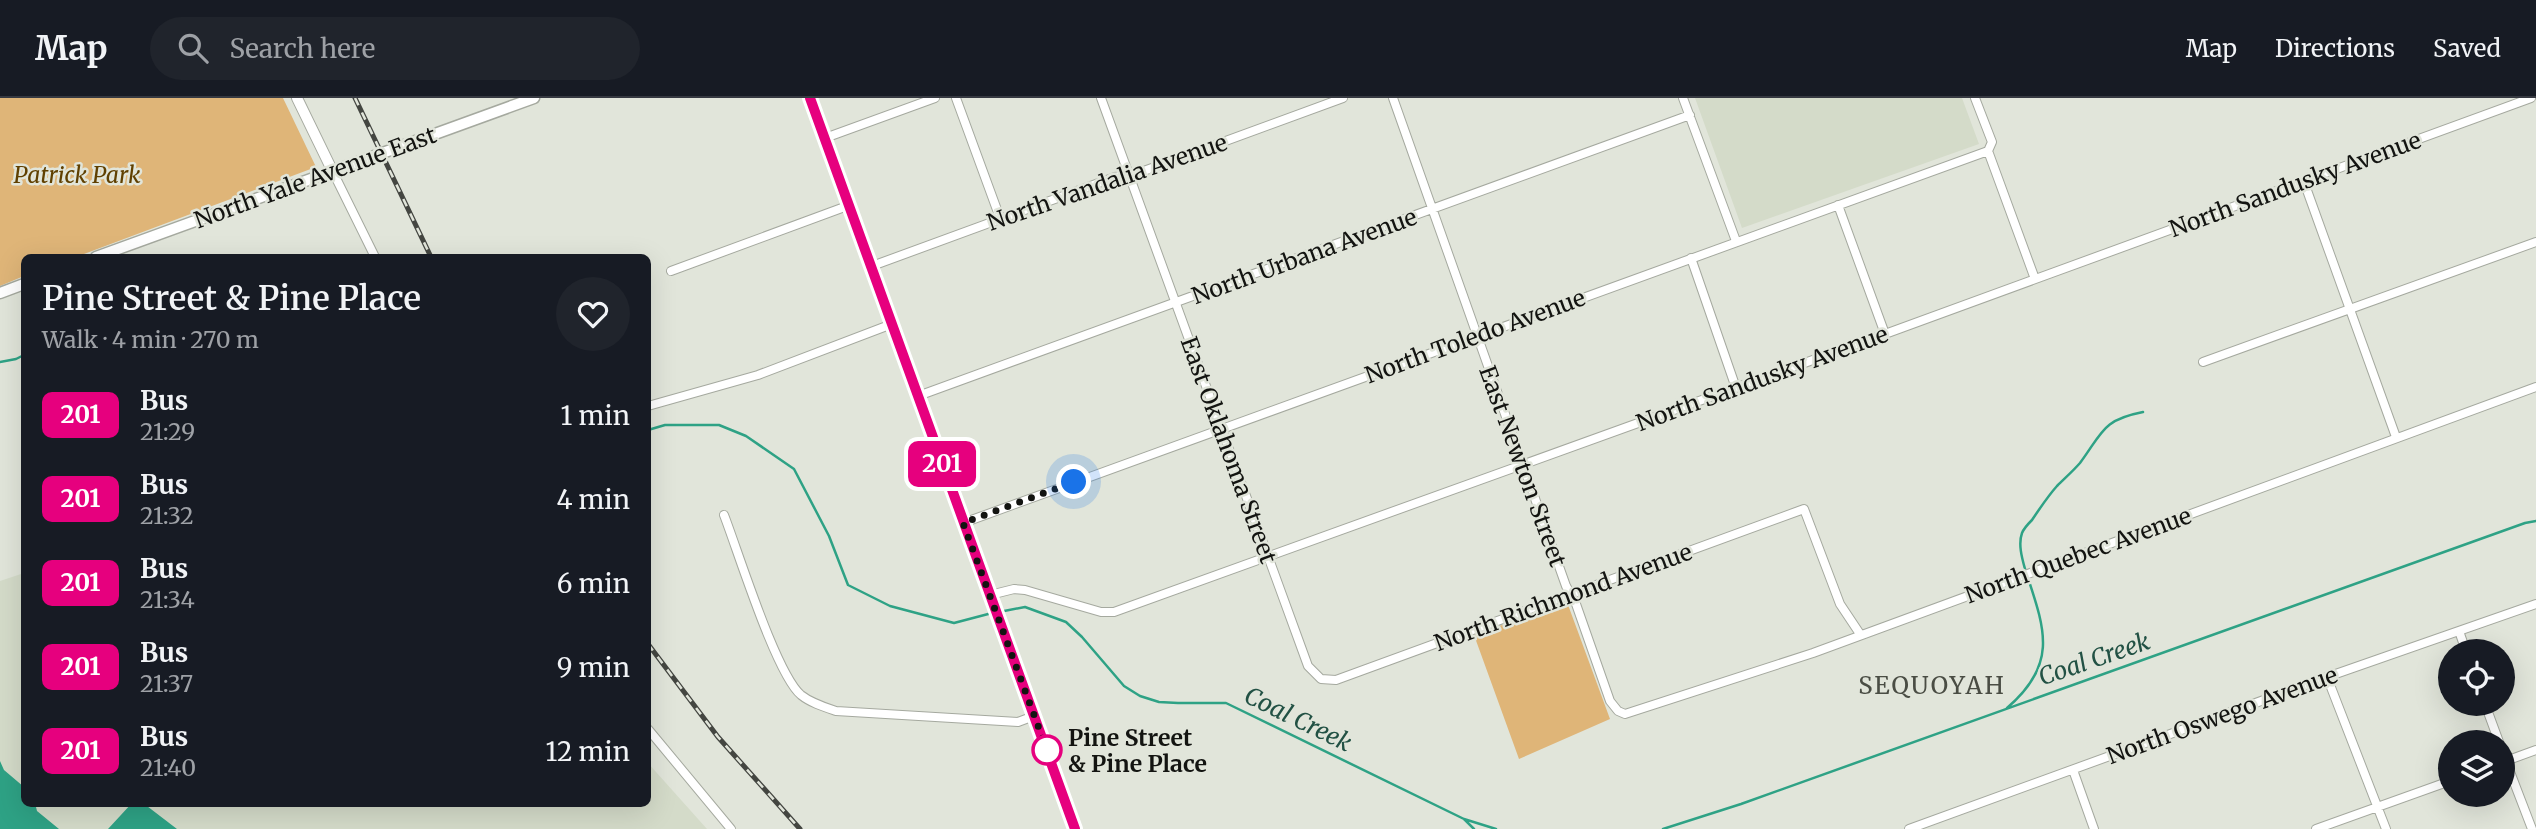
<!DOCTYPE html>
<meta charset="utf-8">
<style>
:root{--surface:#171b24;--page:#20242c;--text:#f1f3f6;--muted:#9ea1a6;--line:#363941}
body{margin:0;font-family:Merriweather,serif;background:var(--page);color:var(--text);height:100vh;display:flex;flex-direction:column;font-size:26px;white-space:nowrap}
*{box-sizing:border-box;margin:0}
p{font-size:23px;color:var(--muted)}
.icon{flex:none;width:38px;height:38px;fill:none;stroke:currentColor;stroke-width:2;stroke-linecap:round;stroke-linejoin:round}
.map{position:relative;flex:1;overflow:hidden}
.panel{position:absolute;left:21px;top:156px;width:630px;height:553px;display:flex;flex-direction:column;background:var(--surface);border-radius:10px;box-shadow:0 7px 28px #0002}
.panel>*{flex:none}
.badge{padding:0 14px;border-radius:10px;font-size:24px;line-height:46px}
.tools{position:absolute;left:2438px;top:541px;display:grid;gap:14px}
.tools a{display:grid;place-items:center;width:77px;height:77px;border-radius:50%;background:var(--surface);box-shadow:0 7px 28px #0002;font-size:35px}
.you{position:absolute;width:35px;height:35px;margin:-18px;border:5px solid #fff;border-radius:50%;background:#1a73e8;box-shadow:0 0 0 10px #1a73e833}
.map>.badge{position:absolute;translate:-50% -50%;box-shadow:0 0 0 4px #fff}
.round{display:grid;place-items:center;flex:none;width:74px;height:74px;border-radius:37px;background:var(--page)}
.head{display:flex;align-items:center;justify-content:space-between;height:119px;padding:0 21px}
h1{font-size:33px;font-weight:600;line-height:52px}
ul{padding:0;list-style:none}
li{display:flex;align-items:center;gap:21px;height:84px;padding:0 21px}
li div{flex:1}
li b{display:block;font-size:26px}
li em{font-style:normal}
li .badge{min-width:77px;font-weight:700;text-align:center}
header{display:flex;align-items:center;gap:42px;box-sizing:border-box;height:98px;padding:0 35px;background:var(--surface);border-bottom:2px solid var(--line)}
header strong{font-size:33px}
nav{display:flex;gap:38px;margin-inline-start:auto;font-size:24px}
.search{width:490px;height:63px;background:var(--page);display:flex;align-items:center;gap:18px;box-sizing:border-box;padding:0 24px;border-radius:38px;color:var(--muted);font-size:26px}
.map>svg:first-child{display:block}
.built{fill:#d4dbc9}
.green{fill:#dfb578}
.water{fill:#2ea285}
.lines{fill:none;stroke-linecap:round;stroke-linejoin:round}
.stream{stroke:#2ea285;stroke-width:2.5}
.minor-casing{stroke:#a5a99f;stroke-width:10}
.tertiary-casing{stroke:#a5a99f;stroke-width:12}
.secondary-casing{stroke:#a5a99f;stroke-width:13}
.minor{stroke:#fff;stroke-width:8}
.tertiary{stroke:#fff;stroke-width:10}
.secondary{stroke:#fff;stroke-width:10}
.rail-casing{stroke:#444641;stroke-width:5}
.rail{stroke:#e1e5da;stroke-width:2.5;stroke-dasharray:8;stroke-linecap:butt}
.line-casing{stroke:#fff;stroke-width:16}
.line{stroke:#e6007e;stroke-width:10}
.walk{stroke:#131411;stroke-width:7;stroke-dasharray:0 12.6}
.stop-dot{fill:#fff;stroke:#e6007e;stroke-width:3.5}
.labels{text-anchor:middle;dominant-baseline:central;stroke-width:5;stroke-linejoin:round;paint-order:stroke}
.park-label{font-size:23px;font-style:italic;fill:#604000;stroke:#e1e5da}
.street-label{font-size:23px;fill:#131411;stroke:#e1e5da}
.stop-label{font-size:23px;font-weight:bold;fill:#131411;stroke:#e1e5da;text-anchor:start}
.water-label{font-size:24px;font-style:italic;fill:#225144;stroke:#e1e5da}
.neighbourhood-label{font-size:24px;letter-spacing:2px;fill:#4a4d44;stroke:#e1e5da}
</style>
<header>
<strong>Map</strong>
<div class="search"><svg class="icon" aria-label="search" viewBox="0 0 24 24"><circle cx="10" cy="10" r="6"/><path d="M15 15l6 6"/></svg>Search here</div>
<nav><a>Map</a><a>Directions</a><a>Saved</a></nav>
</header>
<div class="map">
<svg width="2536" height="731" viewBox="0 0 2536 731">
<rect width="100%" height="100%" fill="#e1e5da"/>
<path class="built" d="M1695,0H1962L1979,46L1742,130Z
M24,475V705H648V665L707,731H0V483Z"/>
<path class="green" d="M0,0H283L316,69L76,159H24V178L0,188Z
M1567,504L1610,621L1519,661L1474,537Z"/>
<path class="water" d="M0,663L4,672L24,689V705H35L37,713L59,731H0Z
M132,705H143L177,731H108Z"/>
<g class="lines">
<path class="stream" d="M0,264L16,261L24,257
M648,332L665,327H719L746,338L794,371L829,438L848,487L890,508L954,525L992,515
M999,514L1025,509L1066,524L1082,539L1124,588L1140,598L1159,604L1178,605H1226L1464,721L1496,731
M2007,610C2060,565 2044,529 2025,471C2022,460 2018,446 2022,435C2024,430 2029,425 2032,422C2040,410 2048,398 2057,388C2065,380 2073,373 2080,365C2103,334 2102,322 2143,314
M1464,721L1474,731
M1663,731L1741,706L2525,425L2536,423"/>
<g class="minor-casing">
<path id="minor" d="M956,0L1000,120
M1101,0L1308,568L1321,581L1336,582L1804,411L1840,506L1860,536
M1393,0L1566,488L1576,506L1610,603L1618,613L1625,616L1813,555L2536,289
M1683,0L1736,143
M1975,0L1992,44L1988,53L2035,181
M825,40L935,0
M332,72L375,159
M2304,84L2396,339
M1838,107L1885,236
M1691,160L1736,290
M872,168L1115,79L1141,74L1343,0
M671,173L850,107
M2203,264L2536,144
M918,298L1690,17
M648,308L758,277L892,226
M724,417C738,453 776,576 801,597C811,605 824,609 836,613L1018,624L1034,618
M963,425L1988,53
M990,497L1014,491L1025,492L1101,514H1114L1885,236L2531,0
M2459,533L2466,553
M2327,579L2386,731
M2485,606L2499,644
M648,631L731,731
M2502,653L2532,731
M2503,664L2536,652
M2073,672L2094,731
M1909,731L2327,579L2536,506
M2316,731L2450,683"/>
</g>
<g class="tertiary-casing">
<path id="tertiary" d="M297,0L332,72"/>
</g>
<g class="secondary-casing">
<path id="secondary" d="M810,0L1075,731
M96,159L534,0
M0,195L24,186"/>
</g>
<use href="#minor" class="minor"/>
<use href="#tertiary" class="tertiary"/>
<use href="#secondary" class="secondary"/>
<g class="rail-casing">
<path id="rail" d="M355,0L431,159
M648,546L718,639L800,731"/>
</g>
<use href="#rail" class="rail"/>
</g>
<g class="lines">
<g class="line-casing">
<path id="line" d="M810,0L1075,731"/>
</g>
<use href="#line" class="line"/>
<path class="walk" d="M1047,652L963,425L1074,384"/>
</g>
<circle class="stop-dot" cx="1047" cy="652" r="14"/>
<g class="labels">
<g class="park-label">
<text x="77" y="76">Patrick Park</text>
</g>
<g class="street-label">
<text transform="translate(315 79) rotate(-20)">North Yale Avenue East</text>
<text transform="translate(1107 84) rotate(-19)">North Vandalia Avenue</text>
<text transform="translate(2295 86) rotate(-20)">North Sandusky Avenue</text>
<text transform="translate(1304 158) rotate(-20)">North Urbana Avenue</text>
<text transform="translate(1475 238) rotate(-20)">North Toledo Avenue</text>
<text transform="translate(1762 280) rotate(-20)">North Sandusky Avenue</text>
<text transform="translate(1229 352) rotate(70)">East Oklahoma Street</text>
<text transform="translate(1523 368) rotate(70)">East Newton Street</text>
<text transform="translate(2078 457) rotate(-20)">North Quebec Avenue</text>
<text transform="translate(1563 499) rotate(-20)">North Richmond Avenue</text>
<text transform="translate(2222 617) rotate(-20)">North Oswego Avenue</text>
</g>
<g class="stop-label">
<text x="1068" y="639">Pine Street<tspan x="1068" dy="26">&amp; Pine Place</tspan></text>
</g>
<g class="water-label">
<text transform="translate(2094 561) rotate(-19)">Coal Creek</text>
<text transform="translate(1298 621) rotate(26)">Coal Creek</text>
</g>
<g class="neighbourhood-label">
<text x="1932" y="587">SEQUOYAH</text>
</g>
</g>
</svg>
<div class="tools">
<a><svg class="icon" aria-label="locate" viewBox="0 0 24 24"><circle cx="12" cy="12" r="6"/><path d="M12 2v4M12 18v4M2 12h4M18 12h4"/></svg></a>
<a><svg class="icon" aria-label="layers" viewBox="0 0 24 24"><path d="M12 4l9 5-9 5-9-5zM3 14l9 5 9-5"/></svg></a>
</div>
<div class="you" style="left:1074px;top:384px"></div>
<b class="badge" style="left:942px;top:366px;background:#e6007e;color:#fff">201</b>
<section class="panel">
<div class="head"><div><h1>Pine Street &amp; Pine Place</h1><p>Walk · 4 min · 270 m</p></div><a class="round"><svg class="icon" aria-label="heart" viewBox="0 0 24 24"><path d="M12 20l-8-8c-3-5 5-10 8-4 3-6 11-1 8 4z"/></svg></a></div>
<ul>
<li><span class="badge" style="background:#e6007e;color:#fff">201</span><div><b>Bus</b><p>21:29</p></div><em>1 min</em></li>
<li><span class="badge" style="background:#e6007e;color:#fff">201</span><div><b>Bus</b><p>21:32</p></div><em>4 min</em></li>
<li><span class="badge" style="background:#e6007e;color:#fff">201</span><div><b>Bus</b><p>21:34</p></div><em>6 min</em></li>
<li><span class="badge" style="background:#e6007e;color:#fff">201</span><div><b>Bus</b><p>21:37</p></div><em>9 min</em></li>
<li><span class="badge" style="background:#e6007e;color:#fff">201</span><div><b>Bus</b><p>21:40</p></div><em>12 min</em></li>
</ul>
</section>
</div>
